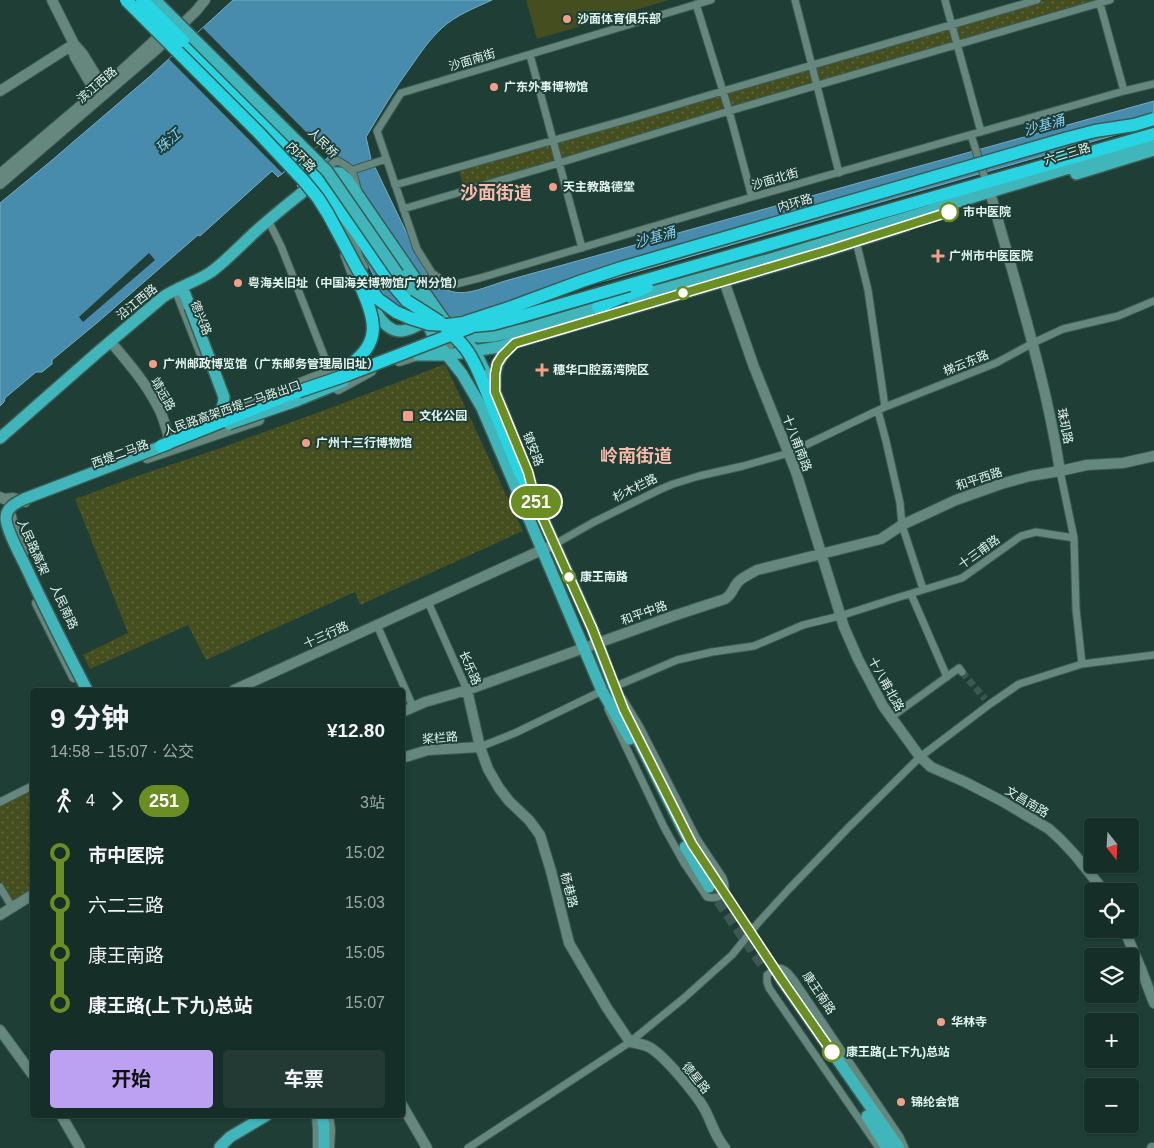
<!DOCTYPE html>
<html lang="zh">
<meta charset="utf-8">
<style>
:root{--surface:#162e28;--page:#233a34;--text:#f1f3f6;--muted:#9ea8a8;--line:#354a45;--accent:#bca0f2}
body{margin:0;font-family:Arial,"Noto Sans SC",sans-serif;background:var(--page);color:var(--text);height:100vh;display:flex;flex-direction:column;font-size:19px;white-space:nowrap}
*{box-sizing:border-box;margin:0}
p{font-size:16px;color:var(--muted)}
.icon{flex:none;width:28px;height:28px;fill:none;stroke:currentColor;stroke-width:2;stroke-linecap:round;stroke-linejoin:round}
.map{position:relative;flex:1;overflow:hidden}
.sheet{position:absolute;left:30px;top:688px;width:375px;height:430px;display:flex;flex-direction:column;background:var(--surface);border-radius:5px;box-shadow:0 1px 4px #0004,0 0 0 1px var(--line)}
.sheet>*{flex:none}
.badge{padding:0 10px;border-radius:16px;font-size:18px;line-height:32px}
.needle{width:32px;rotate:162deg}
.buttons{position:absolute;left:1084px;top:818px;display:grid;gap:10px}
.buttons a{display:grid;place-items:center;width:55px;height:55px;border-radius:5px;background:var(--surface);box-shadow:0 1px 4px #0004,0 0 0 1px var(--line);font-size:25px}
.map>.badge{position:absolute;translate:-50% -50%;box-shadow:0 0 0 2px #fff}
.legs{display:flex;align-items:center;gap:8px;height:55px;padding:0 20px;font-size:16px}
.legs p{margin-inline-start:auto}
.head{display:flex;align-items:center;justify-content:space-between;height:85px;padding:0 20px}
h1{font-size:28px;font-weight:700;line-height:38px}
.button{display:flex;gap:10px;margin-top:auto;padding:10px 20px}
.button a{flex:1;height:58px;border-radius:5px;background:var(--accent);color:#111;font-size:20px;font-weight:700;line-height:58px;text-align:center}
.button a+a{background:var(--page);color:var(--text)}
ul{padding:0 20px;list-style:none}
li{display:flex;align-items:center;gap:18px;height:50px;font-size:19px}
li i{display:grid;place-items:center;width:8px;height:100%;margin:0 6px;background:currentColor}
li i::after{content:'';width:12px;height:12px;margin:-6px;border:4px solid;border-radius:50%;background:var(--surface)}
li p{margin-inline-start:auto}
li:first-child i{background:linear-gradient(#0000 50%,currentColor 0)}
li:last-child i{background:linear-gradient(currentColor 50%,#0000 0)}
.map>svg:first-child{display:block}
.park{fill:url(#park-dots)}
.pitch{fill:#444e1e}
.water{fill:#488cad;stroke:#76abc0}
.pier{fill:#1e3e36}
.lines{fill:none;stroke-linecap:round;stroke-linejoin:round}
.street-tunnel{stroke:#3b5952;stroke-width:7;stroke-dasharray:7 3.5;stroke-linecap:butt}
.primary-tunnel{stroke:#3b5952;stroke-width:11;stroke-dasharray:11 5.5;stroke-linecap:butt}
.street-casing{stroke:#3d5b53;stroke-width:9}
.secondary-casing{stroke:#3d5b53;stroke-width:12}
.primary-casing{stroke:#3d5b53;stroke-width:14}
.highway-casing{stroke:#3d5b53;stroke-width:15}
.street{stroke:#65877d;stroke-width:7}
.secondary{stroke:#65877d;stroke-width:10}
.primary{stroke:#40b5ba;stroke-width:11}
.highway{stroke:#28d4e2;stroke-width:12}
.primary-bridge-casing{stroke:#3d5b53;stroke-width:14;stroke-linecap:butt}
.highway-bridge-casing{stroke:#3d5b53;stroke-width:15;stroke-linecap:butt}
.primary-bridge{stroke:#40b5ba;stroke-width:11}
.highway-bridge{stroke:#28d4e2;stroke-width:12}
.line-1-casing{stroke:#fff;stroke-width:11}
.line-1{stroke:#6b8e23;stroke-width:8}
.poi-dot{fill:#f49e88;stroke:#1e3e36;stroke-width:2}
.stop-1-dot{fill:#fff;stroke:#6b8e23;stroke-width:2.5}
.labels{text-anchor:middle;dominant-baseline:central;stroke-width:4;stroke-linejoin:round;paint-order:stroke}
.poi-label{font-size:12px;font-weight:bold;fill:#e1f4ee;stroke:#1e3e36;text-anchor:start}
.street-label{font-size:12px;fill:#e1f4ee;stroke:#1e3e36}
.stop-label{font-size:12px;font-weight:bold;fill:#e1f4ee;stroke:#1e3e36;text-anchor:start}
.water-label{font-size:14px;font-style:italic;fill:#86d2f8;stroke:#1e3e36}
.district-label{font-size:18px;font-weight:bold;fill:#fcbaaa;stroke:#1e3e36}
</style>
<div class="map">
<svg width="1154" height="1148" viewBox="0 0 1154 1148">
<defs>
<pattern id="park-dots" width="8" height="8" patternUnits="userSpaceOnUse" patternTransform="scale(1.25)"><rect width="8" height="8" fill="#444e1e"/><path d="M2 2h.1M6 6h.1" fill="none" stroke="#5f683f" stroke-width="1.8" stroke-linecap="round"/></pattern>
</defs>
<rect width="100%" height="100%" fill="#1e3e36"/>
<path class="park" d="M1045,0H1096L1097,3L958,41L954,27Z
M951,29L955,42L819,83L815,68Z
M809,69L814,85L731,108L725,92Z
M721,94L726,109L561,161L556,143Z
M551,144L556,162L464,189L459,170Z
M445,364L523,531L360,605L355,592L206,660L188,625L90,669L83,655L128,633L75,499L137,476L218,449L333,407Z
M32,790V890L13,901L0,881V805Z"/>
<path class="pitch" d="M526,0H669L537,39Z"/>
<path class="water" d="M233,0H492C475,8 456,15 442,28C430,39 421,52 412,65C395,88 381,112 366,137L371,159L428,277C455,303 473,291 505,281L1154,101V124L608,280L475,314L411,323L396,315L379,286L350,229L328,197L298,187L297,185L334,152L333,145L329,141H324L278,177L272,171L200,236L198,235L98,322L52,360V364L42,372H36L5,398L4,402L0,406V203L51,161L149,77Z"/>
<path class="pier" d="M203,28L319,145L282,173L169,59Z
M149,253L155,260L83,322L79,317Z"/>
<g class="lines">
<path class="street-tunnel" d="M962,672L985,699"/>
<path class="primary-tunnel" d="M716,882L780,977
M709,887L762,964"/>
<g class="street-casing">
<path id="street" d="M711,0L401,93L377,131L417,249L432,273L442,280L456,284L480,278L752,197L1124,91L1154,84
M795,0L812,66L839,173
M945,0L981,132
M1099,0L1124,91
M696,4L729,111L752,197
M530,55L582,248
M971,135L984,175
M353,170L386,159
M325,171L336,160C357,171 351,170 358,191
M395,185L629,119L723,91L1037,0
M403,209L559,163L729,111L1110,0
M268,220L281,246L330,371
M856,241L868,290L885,407
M344,255L356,287
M878,411L886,441L900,503L902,525L923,589
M1060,471L1074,538L1076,609L1082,664
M555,544L594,522L661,489L673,484L699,476L743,466L789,453L885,407L996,363L1033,343L1063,329L1118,316L1154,301
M911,594L947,677
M428,602L467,690
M377,625L413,707
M615,689L614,687L677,660L712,652L754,646L803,625L840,616L893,599L962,578L1021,536L1036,532L1074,538
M608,709L664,827L684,863L707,897C721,900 729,892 723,878L697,839L640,727L623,699
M890,718L959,668L962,672
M480,747L515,733L602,691L603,694
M0,802L32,786
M0,887L12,907
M468,1148L630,1042L684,998L732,955L758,923L789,889L848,828L920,757L990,704L1019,684L1082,664L1154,655
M879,1148L769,988L767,982V975L776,968C785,967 789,974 794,980L900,1137L905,1148"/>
</g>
<g class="secondary-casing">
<path id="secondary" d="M52,0L74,44L82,53L103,87V95
M74,44L73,51L75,57L96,93L102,95
M117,75L165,31
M0,91L74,44
M0,174L92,96
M0,184L157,49L196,11L205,0
M992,199C1017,289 1046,379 1060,471
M339,218L350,236L359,260L363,267
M724,281L754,367L796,472L844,627L858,659L883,706L920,757L931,767L965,782L1002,801L1049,829L1060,839L1075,855L1104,891
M179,288V296L201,352
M110,341C127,361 145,382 157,405C163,415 166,427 169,438
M399,361L449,345L452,340L449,329
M338,389L371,371
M214,418L252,402L349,364
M147,458L259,420
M0,497L4,499L13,498L25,502
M11,516L13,525L24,551
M37,603L74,677
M234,690L555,544
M467,690L480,747L488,769L499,788L509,801L529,820L540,835L551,871L569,943L607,1008L630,1042C636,1043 643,1044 649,1047C664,1055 697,1095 705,1110C712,1123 715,1137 725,1148
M402,712L425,702L467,690L673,616L725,599C733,594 732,589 738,582C743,577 750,574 757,570L881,539L902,525L956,500L1001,484L1030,476L1060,471L1087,465L1123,463L1154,456
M402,758L428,750L480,747
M0,915L32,895
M1124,929L1141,969L1154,1003
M0,1030L32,1074
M402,1105L427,1148
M61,1115L80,1148
M317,1115L318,1130V1148
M328,1115L330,1130L329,1148
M1152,1148H1154"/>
</g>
<g class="primary-casing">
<path id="primary" d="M1076,174L1154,150
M401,273L424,306L434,313
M179,288L185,294L190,307
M631,298L774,258L1154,142
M377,314C393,338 404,333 426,321
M424,316L435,340L462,374L482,408L602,691L630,739
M458,330L472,336L479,337L495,336L529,328L606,305
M464,339L475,351L495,392L527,472L536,503L592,628L614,687L630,724L686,835L716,882
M418,355H447L499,347L829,250L907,225
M495,387C494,366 498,358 513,344
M296,401L343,382
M0,438L98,352L163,297C178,287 196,282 211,272C226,261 240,246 254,233C268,220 283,208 298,196C312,185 320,171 340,173L347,179L430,300L444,320L451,326
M685,847L709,887
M780,977L899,1148
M322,1115L324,1127V1148
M867,1116L887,1148
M220,1147L230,1137L267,1115"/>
</g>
<g class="highway-casing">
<path id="highway" d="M183,41L314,176L357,233L388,279L407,301
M629,285L1154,134
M598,307L647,287
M479,373L519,470L536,503"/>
</g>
<use href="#street" class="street"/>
<use href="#secondary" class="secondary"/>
<use href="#primary" class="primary"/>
<use href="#highway" class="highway"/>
<g class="primary-bridge-casing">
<path id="primary-bridge" d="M155,0L327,171L398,274
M190,307L224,397C224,411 216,418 204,425
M229,424L296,401
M87,690C65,648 44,606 24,563C19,553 5,527 6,517C7,507 16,503 24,499L168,444"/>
</g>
<g class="highway-bridge-casing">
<path id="highway-bridge" d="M126,0L258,132L304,181L318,198L328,214L357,268L368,286L378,299L396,312L410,318L429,324L448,325L463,323L509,308L582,281L621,268L1068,138L1095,131L1134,125L1154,119
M142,0L183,41
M407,301L440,322
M472,326L493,324L515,318L629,285
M447,330C464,344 470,353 479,373
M344,369C385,343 375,320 359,282
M161,446L288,395L347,375L471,327"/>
</g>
<use href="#primary-bridge" class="primary-bridge"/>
<use href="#highway-bridge" class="highway-bridge"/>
</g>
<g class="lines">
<g class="line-1-casing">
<path id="line-1" d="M832,1052L780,977L692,844L624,710L592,628L536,503L528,472L495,392V374L497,364L502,356L515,343L829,250L949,212"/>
</g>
<use href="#line-1" class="line-1"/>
</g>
<g class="poi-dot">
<circle cx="567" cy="19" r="5"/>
<circle cx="494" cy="87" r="5"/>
<circle cx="553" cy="187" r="5"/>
<path d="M935.5 248.5h5v5h5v5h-5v5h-5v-5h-5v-5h5z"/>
<circle cx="238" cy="283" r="5"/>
<circle cx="153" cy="364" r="5"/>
<path d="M539.5 362.5h5v5h5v5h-5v5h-5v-5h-5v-5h5z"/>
<rect x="402" y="410" width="12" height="12" rx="2.5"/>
<circle cx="306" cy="443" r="5"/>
<circle cx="941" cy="1022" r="5"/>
<circle cx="901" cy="1102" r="5"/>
</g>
<g class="stop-1-dot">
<circle cx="949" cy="212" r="9"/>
<circle cx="683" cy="293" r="6"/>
<circle cx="569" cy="577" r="6"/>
<circle cx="832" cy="1052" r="9"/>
</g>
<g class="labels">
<g class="poi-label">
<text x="577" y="19">沙面体育俱乐部</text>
<text x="504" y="87">广东外事博物馆</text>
<text x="563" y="187">天主教路德堂</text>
<text x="949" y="256">广州市中医医院</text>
<text x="248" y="283">粤海关旧址（中国海关博物馆广州分馆）</text>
<text x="163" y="364">广州邮政博览馆（广东邮务管理局旧址）</text>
<text x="553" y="370">穗华口腔荔湾院区</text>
<text x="419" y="416">文化公园</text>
<text x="316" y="443">广州十三行博物馆</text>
<text x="951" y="1022">华林寺</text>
<text x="911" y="1102">锦纶会馆</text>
</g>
<g class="street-label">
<text transform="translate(472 60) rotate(-17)">沙面南街</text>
<text transform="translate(97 85) rotate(-41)">滨江西路</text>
<text transform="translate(323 143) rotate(45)">人民桥</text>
<text transform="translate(1067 154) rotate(-17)">六二三路</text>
<text transform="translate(301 157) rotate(47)">内环路</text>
<text transform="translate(775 179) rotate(-16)">沙面北街</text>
<text transform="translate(795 203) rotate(-16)">内环路</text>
<text transform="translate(137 302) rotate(-39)">沿江西路</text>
<text transform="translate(201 318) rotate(68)">德兴路</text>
<text transform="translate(966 363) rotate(-22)">梯云东路</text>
<text transform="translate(163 394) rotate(61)">靖远路</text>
<text transform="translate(232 408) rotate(-19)">人民路高架西堤二马路出口</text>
<text transform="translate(1065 426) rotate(78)">珠玑路</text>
<text transform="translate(797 443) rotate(69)">十八甫南路</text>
<text transform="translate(533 449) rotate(69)">镇安路</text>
<text transform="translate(120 454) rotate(-20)">西堤二马路</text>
<text transform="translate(979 479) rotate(-18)">和平西路</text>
<text transform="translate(635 488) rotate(-26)">杉木栏路</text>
<text transform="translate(33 547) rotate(66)">人民路高架</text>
<text transform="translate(979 552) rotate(-36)">十三甫路</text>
<text transform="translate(64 607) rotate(65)">人民南路</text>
<text transform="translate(644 613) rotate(-20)">和平中路</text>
<text transform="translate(326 635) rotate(-24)">十三行路</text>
<text transform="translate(470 668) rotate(67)">长乐路</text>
<text transform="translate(886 684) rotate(61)">十八甫北路</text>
<text transform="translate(440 738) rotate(-5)">桨栏路</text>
<text transform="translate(1027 802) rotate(31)">文昌南路</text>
<text transform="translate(569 890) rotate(76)">杨巷路</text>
<text transform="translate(819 993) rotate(56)">康王南路</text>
<text transform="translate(696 1078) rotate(51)">德星路</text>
</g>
<g class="stop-label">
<text x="963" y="212">市中医院</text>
<text x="580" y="577">康王南路</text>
<text x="846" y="1052">康王路(上下九)总站</text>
</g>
<g class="water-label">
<text transform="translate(1044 125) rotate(-16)">沙基涌</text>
<text transform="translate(168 141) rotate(-41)">珠江</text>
<text transform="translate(655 237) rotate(-16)">沙基涌</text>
</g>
<g class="district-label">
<text x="496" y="193">沙面街道</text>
<text x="636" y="456">岭南街道</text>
</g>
</g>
</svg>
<div class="buttons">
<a><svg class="needle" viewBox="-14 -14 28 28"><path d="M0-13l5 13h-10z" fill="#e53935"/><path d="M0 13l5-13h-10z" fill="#9ea8a8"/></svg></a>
<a><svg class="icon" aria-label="locate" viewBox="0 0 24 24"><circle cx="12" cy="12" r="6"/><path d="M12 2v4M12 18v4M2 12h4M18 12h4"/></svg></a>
<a><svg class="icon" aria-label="layers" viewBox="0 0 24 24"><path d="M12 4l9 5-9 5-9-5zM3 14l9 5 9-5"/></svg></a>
<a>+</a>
<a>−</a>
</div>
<b class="badge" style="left:536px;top:502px;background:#6b8e23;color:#fff">251</b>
<section class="sheet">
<div class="head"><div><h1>9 分钟</h1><p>14:58 – 15:07 · 公交</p></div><b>¥12.80</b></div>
<div class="legs"><svg class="icon" aria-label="walk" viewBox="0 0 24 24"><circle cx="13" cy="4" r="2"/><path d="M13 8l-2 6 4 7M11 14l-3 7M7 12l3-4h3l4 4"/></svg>4<svg class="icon" aria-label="forward" viewBox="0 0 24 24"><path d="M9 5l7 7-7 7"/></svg><b class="badge" style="background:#6b8e23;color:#fff">251</b><p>3站</p></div>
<ul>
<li><i style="color:#6b8e23"></i><b>市中医院</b><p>15:02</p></li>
<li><i style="color:#6b8e23"></i><span>六二三路</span><p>15:03</p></li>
<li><i style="color:#6b8e23"></i><span>康王南路</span><p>15:05</p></li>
<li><i style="color:#6b8e23"></i><b>康王路(上下九)总站</b><p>15:07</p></li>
</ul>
<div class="button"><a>开始</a><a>车票</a></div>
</section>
</div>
